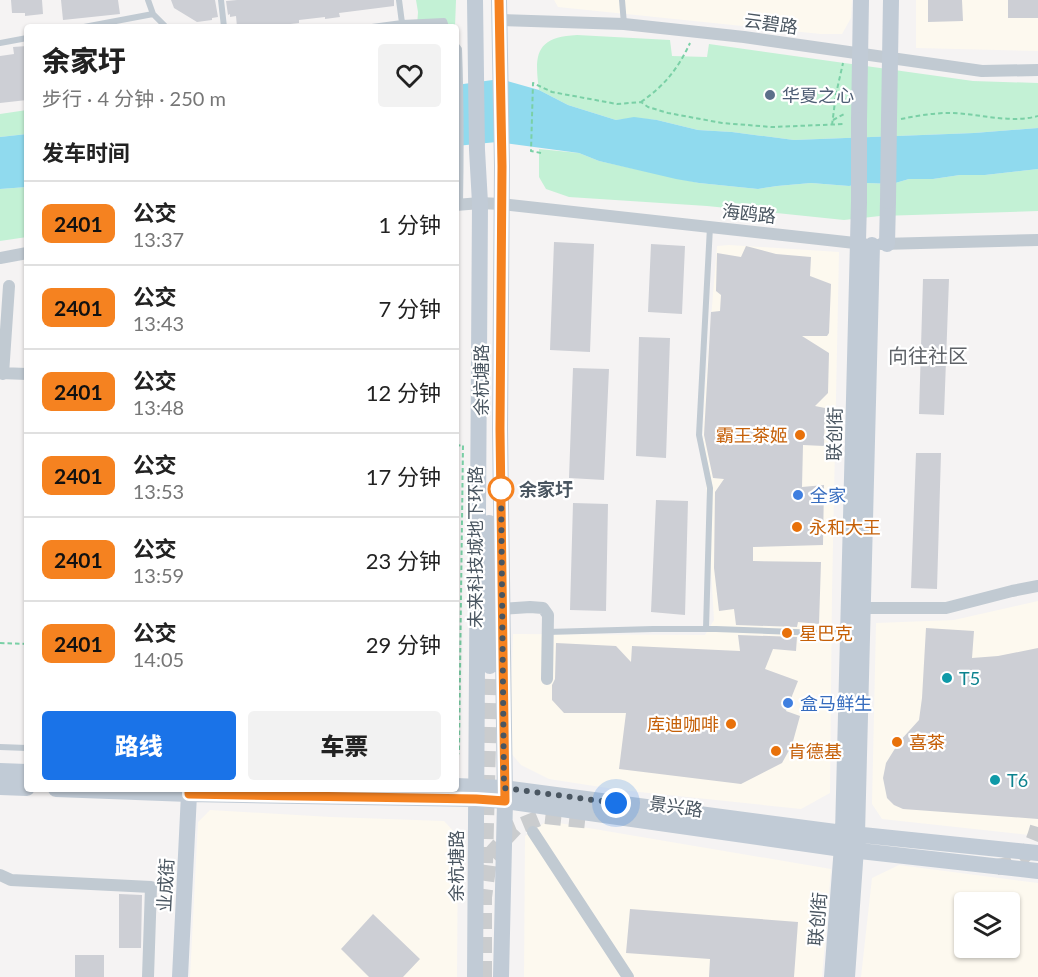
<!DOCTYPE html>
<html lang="zh">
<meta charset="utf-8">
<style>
:root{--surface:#fff;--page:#f2f2f2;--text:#222;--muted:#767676;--line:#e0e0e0;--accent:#1a73e8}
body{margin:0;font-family:Lato,"Noto Sans SC",sans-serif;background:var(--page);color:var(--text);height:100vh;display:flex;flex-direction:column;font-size:22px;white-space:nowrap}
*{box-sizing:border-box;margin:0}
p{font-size:20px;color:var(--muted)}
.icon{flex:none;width:33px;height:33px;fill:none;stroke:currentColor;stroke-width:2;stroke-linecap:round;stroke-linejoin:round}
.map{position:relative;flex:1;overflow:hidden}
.sheet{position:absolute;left:24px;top:24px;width:435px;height:768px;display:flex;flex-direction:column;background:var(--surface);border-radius:6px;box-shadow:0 2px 4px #0004}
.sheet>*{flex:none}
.badge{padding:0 12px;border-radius:9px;font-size:21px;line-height:39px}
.fabs{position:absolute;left:954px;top:892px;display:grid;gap:12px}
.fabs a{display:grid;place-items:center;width:66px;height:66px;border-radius:6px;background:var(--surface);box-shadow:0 2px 4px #0004;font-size:30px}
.you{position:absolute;width:30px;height:30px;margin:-15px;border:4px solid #fff;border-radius:50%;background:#1a73e8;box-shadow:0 0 0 9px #1a73e833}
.map>.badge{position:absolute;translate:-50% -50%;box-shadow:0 0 0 3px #fff}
h2{padding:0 18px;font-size:22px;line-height:54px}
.round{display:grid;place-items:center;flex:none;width:63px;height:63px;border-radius:6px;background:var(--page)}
.overview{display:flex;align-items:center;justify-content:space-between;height:102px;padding:0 18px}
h1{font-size:28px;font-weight:800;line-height:45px}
.primary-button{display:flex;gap:12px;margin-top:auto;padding:12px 18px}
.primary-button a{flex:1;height:69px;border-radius:6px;background:var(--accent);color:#fff;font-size:24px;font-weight:800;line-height:69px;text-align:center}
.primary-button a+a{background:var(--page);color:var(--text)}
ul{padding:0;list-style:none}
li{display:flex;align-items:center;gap:18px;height:84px;padding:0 18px;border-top:2px solid var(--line)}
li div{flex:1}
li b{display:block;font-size:22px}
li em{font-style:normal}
li .badge{min-width:66px;font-weight:700;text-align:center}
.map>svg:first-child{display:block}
.commercial{fill:#fdf9ef;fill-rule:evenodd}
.green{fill:#c3f1d5}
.water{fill:#90daee}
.building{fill:#cdcfd5}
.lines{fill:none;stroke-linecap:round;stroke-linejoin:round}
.secondary-tunnel{stroke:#caccce;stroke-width:16;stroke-dasharray:16 8;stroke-linecap:butt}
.path{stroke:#7ad0a6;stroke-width:2;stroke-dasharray:4.5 3;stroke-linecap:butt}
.lane{stroke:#c1cad2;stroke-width:6}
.street{stroke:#c1cad2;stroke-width:12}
.secondary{stroke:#c1cbd6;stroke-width:16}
.secondary-bridge{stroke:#c1cbd6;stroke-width:16}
.line-casing{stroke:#fff;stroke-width:14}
.line{stroke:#f58220;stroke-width:9}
.walk{stroke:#4a5661;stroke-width:6;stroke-dasharray:0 10.8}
.service-dot{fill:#5c6f8a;stroke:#fff;stroke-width:2}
.food-dot{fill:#e8710a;stroke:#fff;stroke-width:2}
.stop-dot{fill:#fff;stroke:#f58220;stroke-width:3}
.shop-dot{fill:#3f7fe0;stroke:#fff;stroke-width:2}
.culture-dot{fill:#0f9aa8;stroke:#fff;stroke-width:2}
.labels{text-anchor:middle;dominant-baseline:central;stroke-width:4.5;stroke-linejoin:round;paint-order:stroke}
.street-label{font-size:18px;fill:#4a5661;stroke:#fff}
.service-label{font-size:18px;fill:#4e5e75;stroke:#fff;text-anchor:start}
.food-label{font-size:18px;fill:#c56008;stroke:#fff;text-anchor:start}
.stop-label{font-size:18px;font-weight:bold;fill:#4a5661;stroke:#fff;text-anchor:start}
.shop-label{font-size:18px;fill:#366cbe;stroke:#fff;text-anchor:start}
.culture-label{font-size:18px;fill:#0d838f;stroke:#fff;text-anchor:start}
.neighbourhood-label{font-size:20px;fill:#5f6368;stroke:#fff}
</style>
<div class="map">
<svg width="1038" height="977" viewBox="0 0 1038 977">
<rect width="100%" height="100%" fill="#f5f3f3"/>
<path class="commercial" d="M554,0H852L851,18L842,34H821L558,7Z
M916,0H1038V51L916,48Z
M729,245L839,252L832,593L830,793L801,809L620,790L549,779L521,765L509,751L513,634L705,635L714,620L703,433L705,391L717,246Z
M1038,601V836L882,819L872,804L876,623L954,620Z
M210,810L331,817L444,821L458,836L457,977H190L198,822Z
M547,821L831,869L822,977H524L525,836Z
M899,865L1038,883V977H861L872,878ZM964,903H1010V948H964Z"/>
<path class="green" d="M416,0H456L455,27H417L418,12Z
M577,35L670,40L672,56L707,57L709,44L973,81L1038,83V128L974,133L794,140L732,132L698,130L657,120L634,118L616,120L568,105L539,90C534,54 536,37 577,35Z
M27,110V134L0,137V114Z
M539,149L579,153L599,161L699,183L758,189L777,186L811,183L849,186L867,183L892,184L909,179H933L960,175H985L1038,169V211L880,216L844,220L707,206L569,197L546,189L539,177Z
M27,187V237L0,241V189Z"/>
<path class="water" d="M500,79L539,90L568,105L616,120L634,117L657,120L698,130L732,132L794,140L974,133L1038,128V169L985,175H960L933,179H909L892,184L867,183L849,186L811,183L777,186L758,189L699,183L676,179L599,161L579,153L497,142L456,146V85Z
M27,134V187L0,189V137Z"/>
<path class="building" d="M11,0H42L43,14L25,16V13H12Z
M61,0H118L120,14L63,20Z
M171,0H215L218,17L212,18V20L197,22L174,8Z
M237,0H394V6L339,13L340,17L325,19V17L299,20V23L265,27V24L237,27L236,16L230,17V14L228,15L226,1Z
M928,0H962L963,21L928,22Z
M1008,0H1038V18H1008Z
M27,46V100L0,103V56L14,54L13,47Z
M554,242L594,244L590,352L550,350Z
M651,244L685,246L682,314L648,312Z
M746,246L776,254L811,257L810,276L831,284L829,333L827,336H802L829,353L828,393L815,406L825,408L824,446L803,445L802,487L824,485L823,545L753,547V561L821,562L819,624L798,622L797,627L736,625L734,609L719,611L714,568L715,492L724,479L713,478L704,435L711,312L720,311L721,295L716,291L717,253L741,257Z
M923,279H949L944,415L919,414Z
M639,337L670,338L666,458L636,456Z
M573,368L609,369L604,480L569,478Z
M916,453H941L937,589L911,588Z
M656,500L688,501L685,615L651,612Z
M573,503L608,504L606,611L570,610Z
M926,628L974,631L972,658L998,656L1038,648V819L903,809L894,805L887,798L883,778L886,763L899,742L919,720L922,698Z
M738,635L797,637L796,651L773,649L765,669L798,681L786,711L800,716L792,745L782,763L741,784L619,769L626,713H564L552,700V685L555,679L556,643L616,646L631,662L632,646L740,651Z
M119,894L142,895L141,948H119Z
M630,909L798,922L794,977H709L710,959L626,953Z
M373,914L420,959L403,977H369L341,949Z
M75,955H104V977H75Z"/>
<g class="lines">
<path class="secondary-tunnel" d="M485,863L490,666
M997,867C1023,863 1031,852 1038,827
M484,977V897L490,855L515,828L544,816L591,821"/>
<path class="path" d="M836,94L846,100
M641,102C664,86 678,69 690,43
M901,119C916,116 933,113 948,113C978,113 1009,124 1038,116
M833,120L846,113
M832,125L836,94L843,63
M541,153L531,151L533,83L552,92L617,104L641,102L648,107L668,113L722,123L772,127L845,124
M456,446L463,445L459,751L456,763
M0,643L27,644"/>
<path class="lane" d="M148,0L153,14L166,27
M221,0L224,27
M399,0L402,23L444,21L446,27
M622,0L624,24
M84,27L153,14
M372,27L402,23
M0,43L27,38
M456,45L459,49C461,100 461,152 460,204
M706,629L710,488L699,435L710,227
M547,632L653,629H716L820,633L847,626
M0,747L27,748"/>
<path class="street" d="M499,20L624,24L744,37L982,71L1038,70
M456,205L480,203L501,204L864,244
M881,244L1038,240
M0,258L27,253
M0,373L27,374
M3,374L9,286
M863,608H946L1012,591L1038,586
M502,609L530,607L543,608L548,615L547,679
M533,832L628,977
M0,875L11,880L151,887L148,977"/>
<path class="secondary" d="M499,0L502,166L500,429L505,801L501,977
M889,119L891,0
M859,120L861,0
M887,244L888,201
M489,523L490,666
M0,771L27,772
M456,786L504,788L843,833L1038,853
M0,787L27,788
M56,789L189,794L476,799L505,801L842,849L1038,871
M180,977L189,794
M475,977L480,203L477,150L475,0
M832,977L843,833L859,202
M847,977L857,834L872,245"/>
<path class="secondary-bridge" d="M888,201L889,119
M859,202V120"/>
</g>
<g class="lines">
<g class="line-casing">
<path id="line" d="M189,789V794L476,799L505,801L500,429L502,166L499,0"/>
</g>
<use href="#line" class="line"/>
<path class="walk" d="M501,489V488L504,788L616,803"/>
</g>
<circle class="service-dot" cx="770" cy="95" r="6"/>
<g class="food-dot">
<circle cx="800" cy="435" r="6"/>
<circle cx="797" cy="527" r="6"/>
<circle cx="787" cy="633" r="6"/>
<circle cx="731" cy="724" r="6"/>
<circle cx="897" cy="742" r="6"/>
<circle cx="776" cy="751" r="6"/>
</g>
<circle class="stop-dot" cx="501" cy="489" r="12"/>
<g class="shop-dot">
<circle cx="798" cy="495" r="6"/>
<circle cx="788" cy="703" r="6"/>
</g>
<g class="culture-dot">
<circle cx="947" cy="678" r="6"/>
<circle cx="995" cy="780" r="6"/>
</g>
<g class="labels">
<g class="street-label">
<text transform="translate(771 23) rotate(8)">云碧路</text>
<text transform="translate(749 213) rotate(6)">海鸥路</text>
<text transform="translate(481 380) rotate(-90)">余杭塘路</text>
<text transform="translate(834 434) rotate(-89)">联创街</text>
<text transform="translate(475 547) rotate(-90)">未来科技城地下环路</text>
<text transform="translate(676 806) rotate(8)">景兴路</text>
<text transform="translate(456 866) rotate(-90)">余杭塘路</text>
<text transform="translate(165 885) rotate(-87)">业成街</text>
<text transform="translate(817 919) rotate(-85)">联创街</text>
</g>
<g class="service-label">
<text x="782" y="95">华夏之心</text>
</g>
<g class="food-label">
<text x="788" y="435" text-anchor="end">霸王茶姬</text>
<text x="809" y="527">永和大王</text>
<text x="799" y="633">星巴克</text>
<text x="719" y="724" text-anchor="end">库迪咖啡</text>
<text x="909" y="742">喜茶</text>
<text x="788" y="751">肯德基</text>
</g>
<g class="stop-label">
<text x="519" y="489">余家圩</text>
</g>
<g class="shop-label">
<text x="810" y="495">全家</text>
<text x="800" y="703">盒马鲜生</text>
</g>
<g class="culture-label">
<text x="959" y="678">T5</text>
<text x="1007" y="780">T6</text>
</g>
<g class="neighbourhood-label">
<text x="928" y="355">向往社区</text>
</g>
</g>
</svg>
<div class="fabs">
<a><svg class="icon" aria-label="layers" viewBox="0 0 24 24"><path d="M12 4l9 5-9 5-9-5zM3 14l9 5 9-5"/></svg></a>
</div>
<div class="you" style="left:616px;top:803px"></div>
<section class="sheet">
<div class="overview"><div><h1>余家圩</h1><p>步行 · 4 分钟 · 250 m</p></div><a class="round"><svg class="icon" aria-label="heart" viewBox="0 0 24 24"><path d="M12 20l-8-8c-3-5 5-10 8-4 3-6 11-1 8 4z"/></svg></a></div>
<h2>发车时间</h2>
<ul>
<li><span class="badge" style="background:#f58220;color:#111">2401</span><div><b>公交</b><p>13:37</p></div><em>1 分钟</em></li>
<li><span class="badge" style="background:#f58220;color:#111">2401</span><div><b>公交</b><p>13:43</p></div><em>7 分钟</em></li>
<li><span class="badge" style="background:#f58220;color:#111">2401</span><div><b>公交</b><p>13:48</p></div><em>12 分钟</em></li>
<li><span class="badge" style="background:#f58220;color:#111">2401</span><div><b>公交</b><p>13:53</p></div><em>17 分钟</em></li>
<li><span class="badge" style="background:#f58220;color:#111">2401</span><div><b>公交</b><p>13:59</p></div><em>23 分钟</em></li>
<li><span class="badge" style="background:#f58220;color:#111">2401</span><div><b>公交</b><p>14:05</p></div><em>29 分钟</em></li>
</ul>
<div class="primary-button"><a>路线</a><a>车票</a></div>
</section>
</div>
